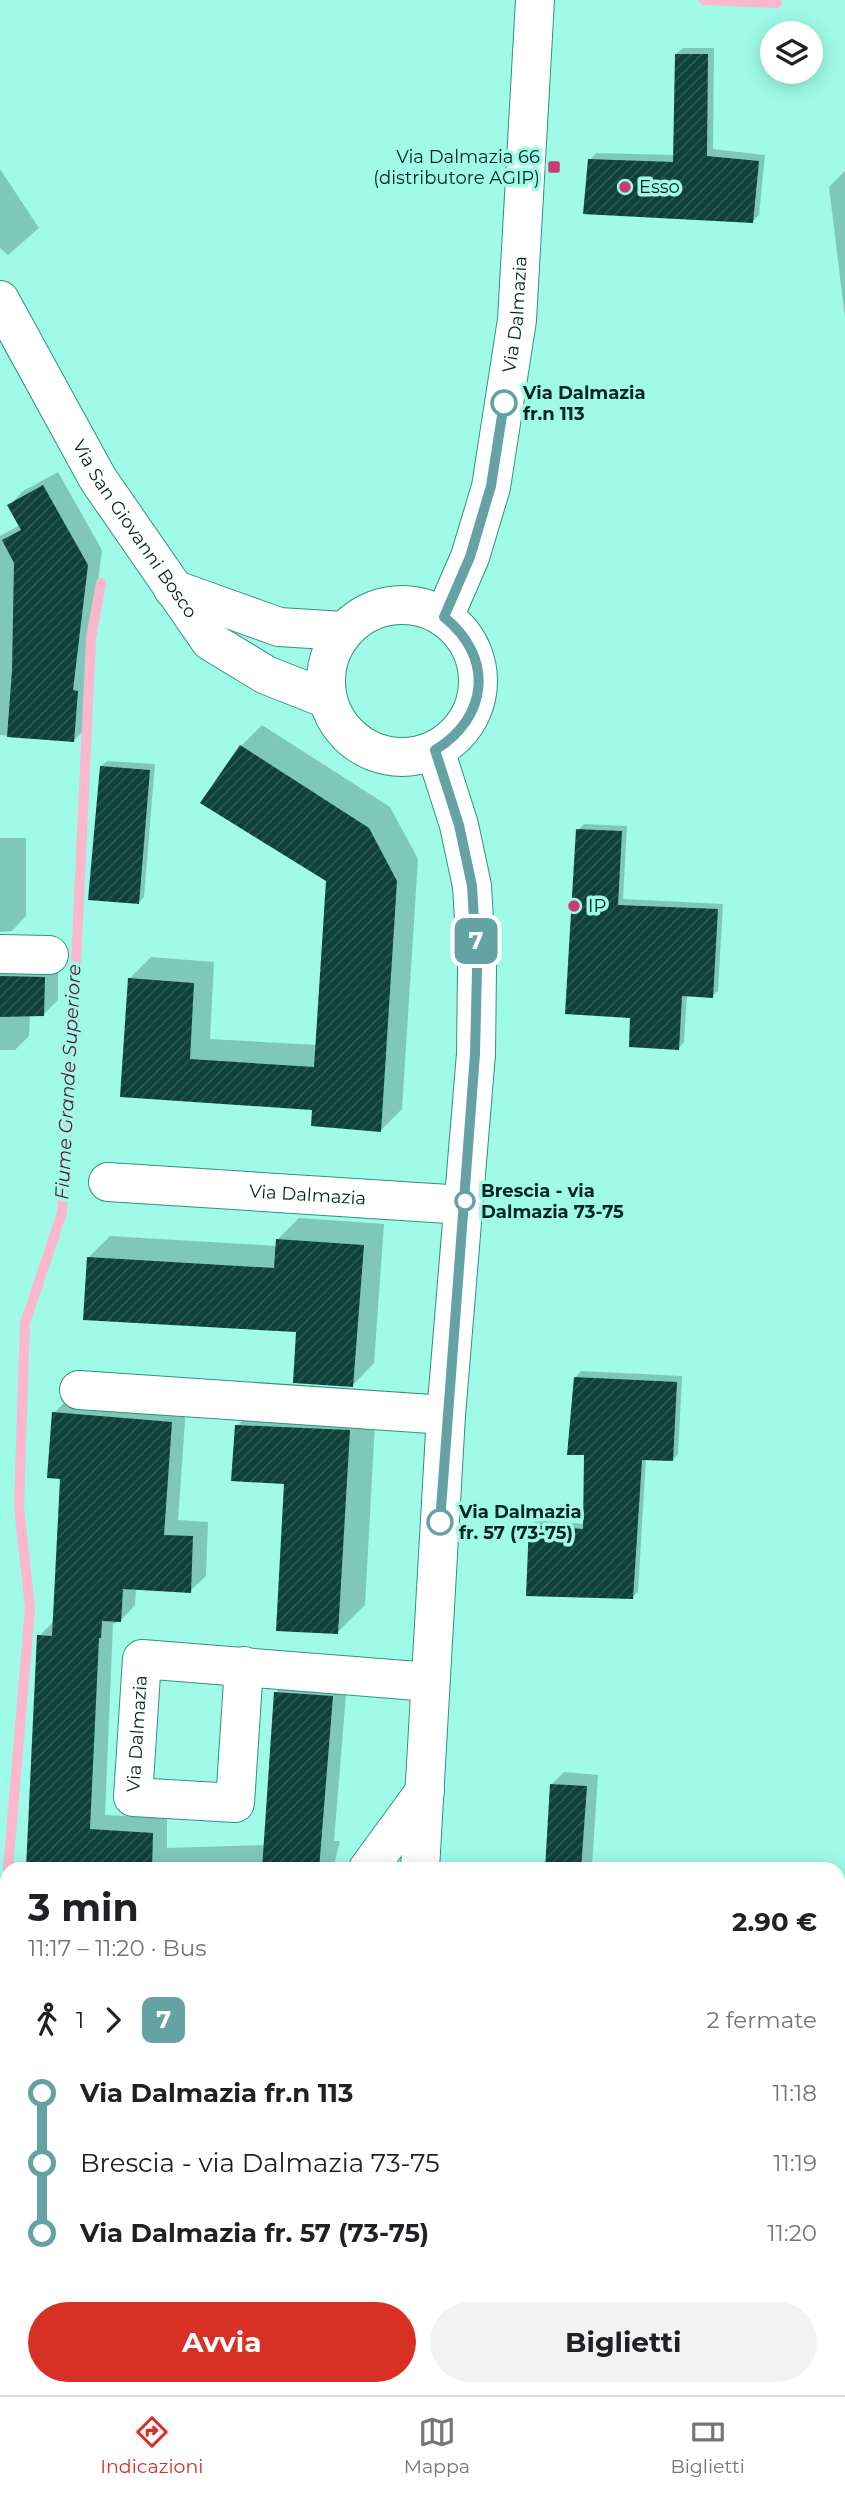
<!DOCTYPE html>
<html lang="it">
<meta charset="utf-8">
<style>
:root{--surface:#fff;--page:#f2f2f2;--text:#202124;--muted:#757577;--line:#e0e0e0;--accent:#d93025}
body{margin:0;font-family:Montserrat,sans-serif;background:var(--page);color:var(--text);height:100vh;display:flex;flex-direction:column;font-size:26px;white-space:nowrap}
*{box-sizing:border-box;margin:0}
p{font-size:23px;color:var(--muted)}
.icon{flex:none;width:38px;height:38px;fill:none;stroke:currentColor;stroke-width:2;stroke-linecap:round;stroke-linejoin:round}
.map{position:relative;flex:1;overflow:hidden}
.sheet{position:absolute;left:0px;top:1862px;width:845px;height:534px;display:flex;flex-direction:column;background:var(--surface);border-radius:21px 21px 0 0;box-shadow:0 4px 18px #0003}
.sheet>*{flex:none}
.badge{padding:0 14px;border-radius:10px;font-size:24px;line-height:46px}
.controls{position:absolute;left:760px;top:21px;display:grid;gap:14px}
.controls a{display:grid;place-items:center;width:63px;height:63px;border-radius:50%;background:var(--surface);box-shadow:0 4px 18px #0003;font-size:35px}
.map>.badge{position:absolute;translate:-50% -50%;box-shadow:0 0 0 4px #fff}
.legs{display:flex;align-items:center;gap:10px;height:77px;padding:0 28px;font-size:23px}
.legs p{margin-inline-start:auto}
.headline{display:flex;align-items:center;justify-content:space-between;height:119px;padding:0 28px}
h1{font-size:38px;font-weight:700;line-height:52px}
.button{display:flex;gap:14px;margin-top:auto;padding:14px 28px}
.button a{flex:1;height:80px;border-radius:42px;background:var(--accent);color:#fff;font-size:28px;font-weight:700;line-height:80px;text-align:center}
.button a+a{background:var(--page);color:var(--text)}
ul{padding:0 28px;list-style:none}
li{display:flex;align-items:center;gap:24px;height:70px;font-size:26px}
li i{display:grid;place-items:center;width:10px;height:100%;margin:0 9px;background:currentColor}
li i::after{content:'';width:18px;height:18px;margin:-9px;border:5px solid;border-radius:50%;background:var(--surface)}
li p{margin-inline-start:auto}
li:first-child i{background:linear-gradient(#0000 50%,currentColor 0)}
li:last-child i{background:linear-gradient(currentColor 50%,#0000 0)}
.dock{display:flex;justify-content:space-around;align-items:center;height:98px;border-top:2px solid var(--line);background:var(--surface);font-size:19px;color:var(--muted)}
.dock a{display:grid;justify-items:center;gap:4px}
.dock .on{color:var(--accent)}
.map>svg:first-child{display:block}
.shadow{fill:#0003}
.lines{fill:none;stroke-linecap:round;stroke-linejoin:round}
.stream{stroke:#fbb7cb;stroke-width:10}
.building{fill:url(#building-hatch)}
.minor-casing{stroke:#319181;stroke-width:40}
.tertiary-casing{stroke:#319181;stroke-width:40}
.secondary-casing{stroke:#319181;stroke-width:40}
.minor{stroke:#fff;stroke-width:38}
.tertiary{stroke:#fff;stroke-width:38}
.secondary{stroke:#fff;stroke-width:38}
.line-1-casing{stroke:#fff;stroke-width:16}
.line-1{stroke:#65a2a3;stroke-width:10}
.poi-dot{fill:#c73d74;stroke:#9ffae8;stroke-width:2.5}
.stop-1-dot{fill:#fff;stroke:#65a2a3;stroke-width:3.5}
.labels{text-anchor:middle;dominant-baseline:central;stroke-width:7;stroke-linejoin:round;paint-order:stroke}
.poi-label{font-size:18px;fill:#00251f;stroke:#9ffae8;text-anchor:start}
.street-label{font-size:18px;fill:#00251f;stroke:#9ffae8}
.stop-label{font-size:18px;font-weight:bold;fill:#00251f;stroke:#9ffae8;text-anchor:start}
.water-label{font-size:19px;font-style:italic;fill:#611535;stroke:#9ffae8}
</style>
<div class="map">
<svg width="845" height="2395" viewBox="0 0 845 2395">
<defs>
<pattern id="building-hatch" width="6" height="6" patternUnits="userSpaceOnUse" patternTransform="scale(1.75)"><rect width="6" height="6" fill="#0d4139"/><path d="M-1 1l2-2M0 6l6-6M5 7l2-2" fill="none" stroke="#2e5a53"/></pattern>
</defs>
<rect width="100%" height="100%" fill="#9ffae8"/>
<path class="shadow" d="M683,48H714L713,149L765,155L759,215L753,221L590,160L596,153L675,155L676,54Z
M0,169L39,228L8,255L0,248Z
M845,171V318L829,187Z
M58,472L102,550L86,676L92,677L88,726L74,740L0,735V536L20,525L9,506L23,491Z
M262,725L390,807L418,859L402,1109L381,1130L314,1109L122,1095L129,979L151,957L214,962L210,1039L317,1045L328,880L241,746Z
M107,761L155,764L144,897L138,903L101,766Z
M584,824L627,826L623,899L723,904L718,991L712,996L687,995L684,1042L679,1048L632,1016L578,830Z
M0,838H26V916L12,931L0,932Z
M0,956L58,963V1000L43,1015H30L29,1036L15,1050H0Z
M299,1218L384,1224L374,1363L353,1385L298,1330L89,1257L110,1236L277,1246V1240Z
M581,1371L682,1376L678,1454L673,1460L646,1458L638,1592L632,1597L530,1526L536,1520L585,1524L586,1454L576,1377Z
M69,1398L186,1407L178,1520L208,1522L206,1576L190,1591L136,1588L135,1605L120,1621L113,1624L105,1815L167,1818V1848L266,1845L276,1692L291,1677L347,1682L334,1841H340L333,1869H28L39,1636L55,1620L62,1478L54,1413Z
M263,1399L376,1404L365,1605L338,1632L286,1483L237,1426Z
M564,1772L598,1775L592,1866L589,1869H547L552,1784Z
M7,2028V2085H2Z
M7,2166V2245L0,2244V2167Z
M239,2389H308L307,2395H240Z
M487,2389H569V2395H487Z
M643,2389H683V2395H642Z"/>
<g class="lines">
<path class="stream" d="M704,0L777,3
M8,1869L30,1608L19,1507L25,1323L62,1213L72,1050L91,638L101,583
M0,1962L7,1880"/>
</g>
<path class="building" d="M675,54H708L707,156L759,161L753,223L583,214L588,159L673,162Z
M43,485L88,565L73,690L78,691L74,742L7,737L12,671L14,563L2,540L21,530L7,505Z
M240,745L369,828L397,881L381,1132L311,1126L312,1110L120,1097L128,978L194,983L190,1059L314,1067L326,881L200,803Z
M100,766L150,770L139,904L88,900Z
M576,829L622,831L618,905L718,909L713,998L682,996L679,1050L629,1047L630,1018L565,1014Z
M0,976L45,977L44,1016L0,1017Z
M276,1239L364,1245L353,1387L293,1383L296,1332L83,1320L87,1257L274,1268Z
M574,1377L677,1382L673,1461L642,1460L633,1599L526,1596L529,1525L583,1529L584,1455H567Z
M52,1412L172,1422L164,1535L193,1536L191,1593L123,1589L121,1622L102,1621L101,1638H99L90,1829L153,1833L152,1869H26L37,1635L52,1636L60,1479L47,1478Z
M235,1425L350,1430L338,1634L276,1631L284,1484L231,1481Z
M274,1692L333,1696L319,1869H262Z
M550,1784L587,1786L581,1869H545Z"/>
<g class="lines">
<g class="minor-casing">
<g id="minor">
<path d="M0,954L49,955"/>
<path id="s1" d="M108,1182L464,1205"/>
<path d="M79,1390L446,1415"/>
<path id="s2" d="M244,1666L235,1803L133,1797L142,1659L430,1682"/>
<path d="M463,2395L464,2389"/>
<path d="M617,2395V2389"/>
</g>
</g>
<g class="tertiary-casing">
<g id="tertiary">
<path id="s3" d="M0,300L98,479L210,641L266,675L327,699"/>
<path d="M173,589L279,627L344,631"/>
<path d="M368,1869L425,1791"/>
<path d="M0,2137L7,2135"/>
</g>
</g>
<g class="secondary-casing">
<g id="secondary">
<circle cx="402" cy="681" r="76"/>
<path id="s4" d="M444,617L470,557L491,487L517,320L535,0"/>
<path d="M420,1869L446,1415L476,1054L477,969L472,886L459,825L435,750"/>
<path d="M389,2395L390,2389"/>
</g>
</g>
<use href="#minor" class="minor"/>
<use href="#tertiary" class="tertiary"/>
<use href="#secondary" class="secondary"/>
</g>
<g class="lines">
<g class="line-1-casing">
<path id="line-1" d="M440,1522L475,1054L477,969L472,886L459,825L435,750C489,717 494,657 444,617L470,557L491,486L504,403"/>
</g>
<use href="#line-1" class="line-1"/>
</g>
<g class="poi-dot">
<rect x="547" y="160" width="14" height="14" rx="3.5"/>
<circle cx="625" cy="187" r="7"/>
<circle cx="574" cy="906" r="7"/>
</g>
<g class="stop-1-dot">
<circle cx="504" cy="403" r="12"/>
<circle cx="465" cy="1201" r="9"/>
<circle cx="440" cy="1522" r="12"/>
</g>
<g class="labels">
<g class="poi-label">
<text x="540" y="157" text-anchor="end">Via Dalmazia 66<tspan x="540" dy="21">(distributore AGIP)</tspan></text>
<text x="639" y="187">Esso</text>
<text x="588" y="906">IP</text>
</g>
<g class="street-label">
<text stroke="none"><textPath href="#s4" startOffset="313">Via Dalmazia</textPath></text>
<text stroke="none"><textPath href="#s3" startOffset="266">Via San Giovanni Bosco</textPath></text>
<text stroke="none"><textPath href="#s1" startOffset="200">Via Dalmazia</textPath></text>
<text stroke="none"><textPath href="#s2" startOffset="303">Via Dalmazia</textPath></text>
</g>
<g class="stop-label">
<text x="523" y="393">Via Dalmazia<tspan x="523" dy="21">fr.n 113</tspan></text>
<text x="481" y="1191">Brescia - via<tspan x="481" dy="21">Dalmazia 73-75</tspan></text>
<text x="459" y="1512">Via Dalmazia<tspan x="459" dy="21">fr. 57 (73-75)</tspan></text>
</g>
<g class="water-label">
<text transform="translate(68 1082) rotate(-87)">Fiume Grande Superiore</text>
</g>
</g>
</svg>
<div class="controls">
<a><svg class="icon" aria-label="layers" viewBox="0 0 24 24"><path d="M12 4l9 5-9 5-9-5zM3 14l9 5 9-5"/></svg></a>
</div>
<b class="badge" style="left:476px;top:941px;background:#65a2a3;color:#fff">7</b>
<section class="sheet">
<div class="headline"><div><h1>3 min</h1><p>11:17 – 11:20 · Bus</p></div><b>2.90 €</b></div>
<div class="legs"><svg class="icon" aria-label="walk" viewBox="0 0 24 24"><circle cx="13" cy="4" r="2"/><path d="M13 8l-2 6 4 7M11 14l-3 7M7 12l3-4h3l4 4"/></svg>1<svg class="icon" aria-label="forward" viewBox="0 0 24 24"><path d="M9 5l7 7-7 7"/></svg><b class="badge" style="background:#65a2a3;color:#fff">7</b><p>2 fermate</p></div>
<ul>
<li><i style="color:#65a2a3"></i><b>Via Dalmazia fr.n 113</b><p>11:18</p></li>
<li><i style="color:#65a2a3"></i><span>Brescia - via Dalmazia 73-75</span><p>11:19</p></li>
<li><i style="color:#65a2a3"></i><b>Via Dalmazia fr. 57 (73-75)</b><p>11:20</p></li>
</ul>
<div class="button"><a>Avvia</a><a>Biglietti</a></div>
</section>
</div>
<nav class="dock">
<a class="on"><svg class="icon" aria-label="directions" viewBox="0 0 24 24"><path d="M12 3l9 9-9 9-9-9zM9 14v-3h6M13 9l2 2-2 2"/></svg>Indicazioni</a>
<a><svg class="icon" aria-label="map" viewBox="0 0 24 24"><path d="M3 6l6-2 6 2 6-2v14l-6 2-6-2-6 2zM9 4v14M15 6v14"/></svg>Mappa</a>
<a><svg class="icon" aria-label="tickets" viewBox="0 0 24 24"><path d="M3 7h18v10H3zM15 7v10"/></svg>Biglietti</a>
</nav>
